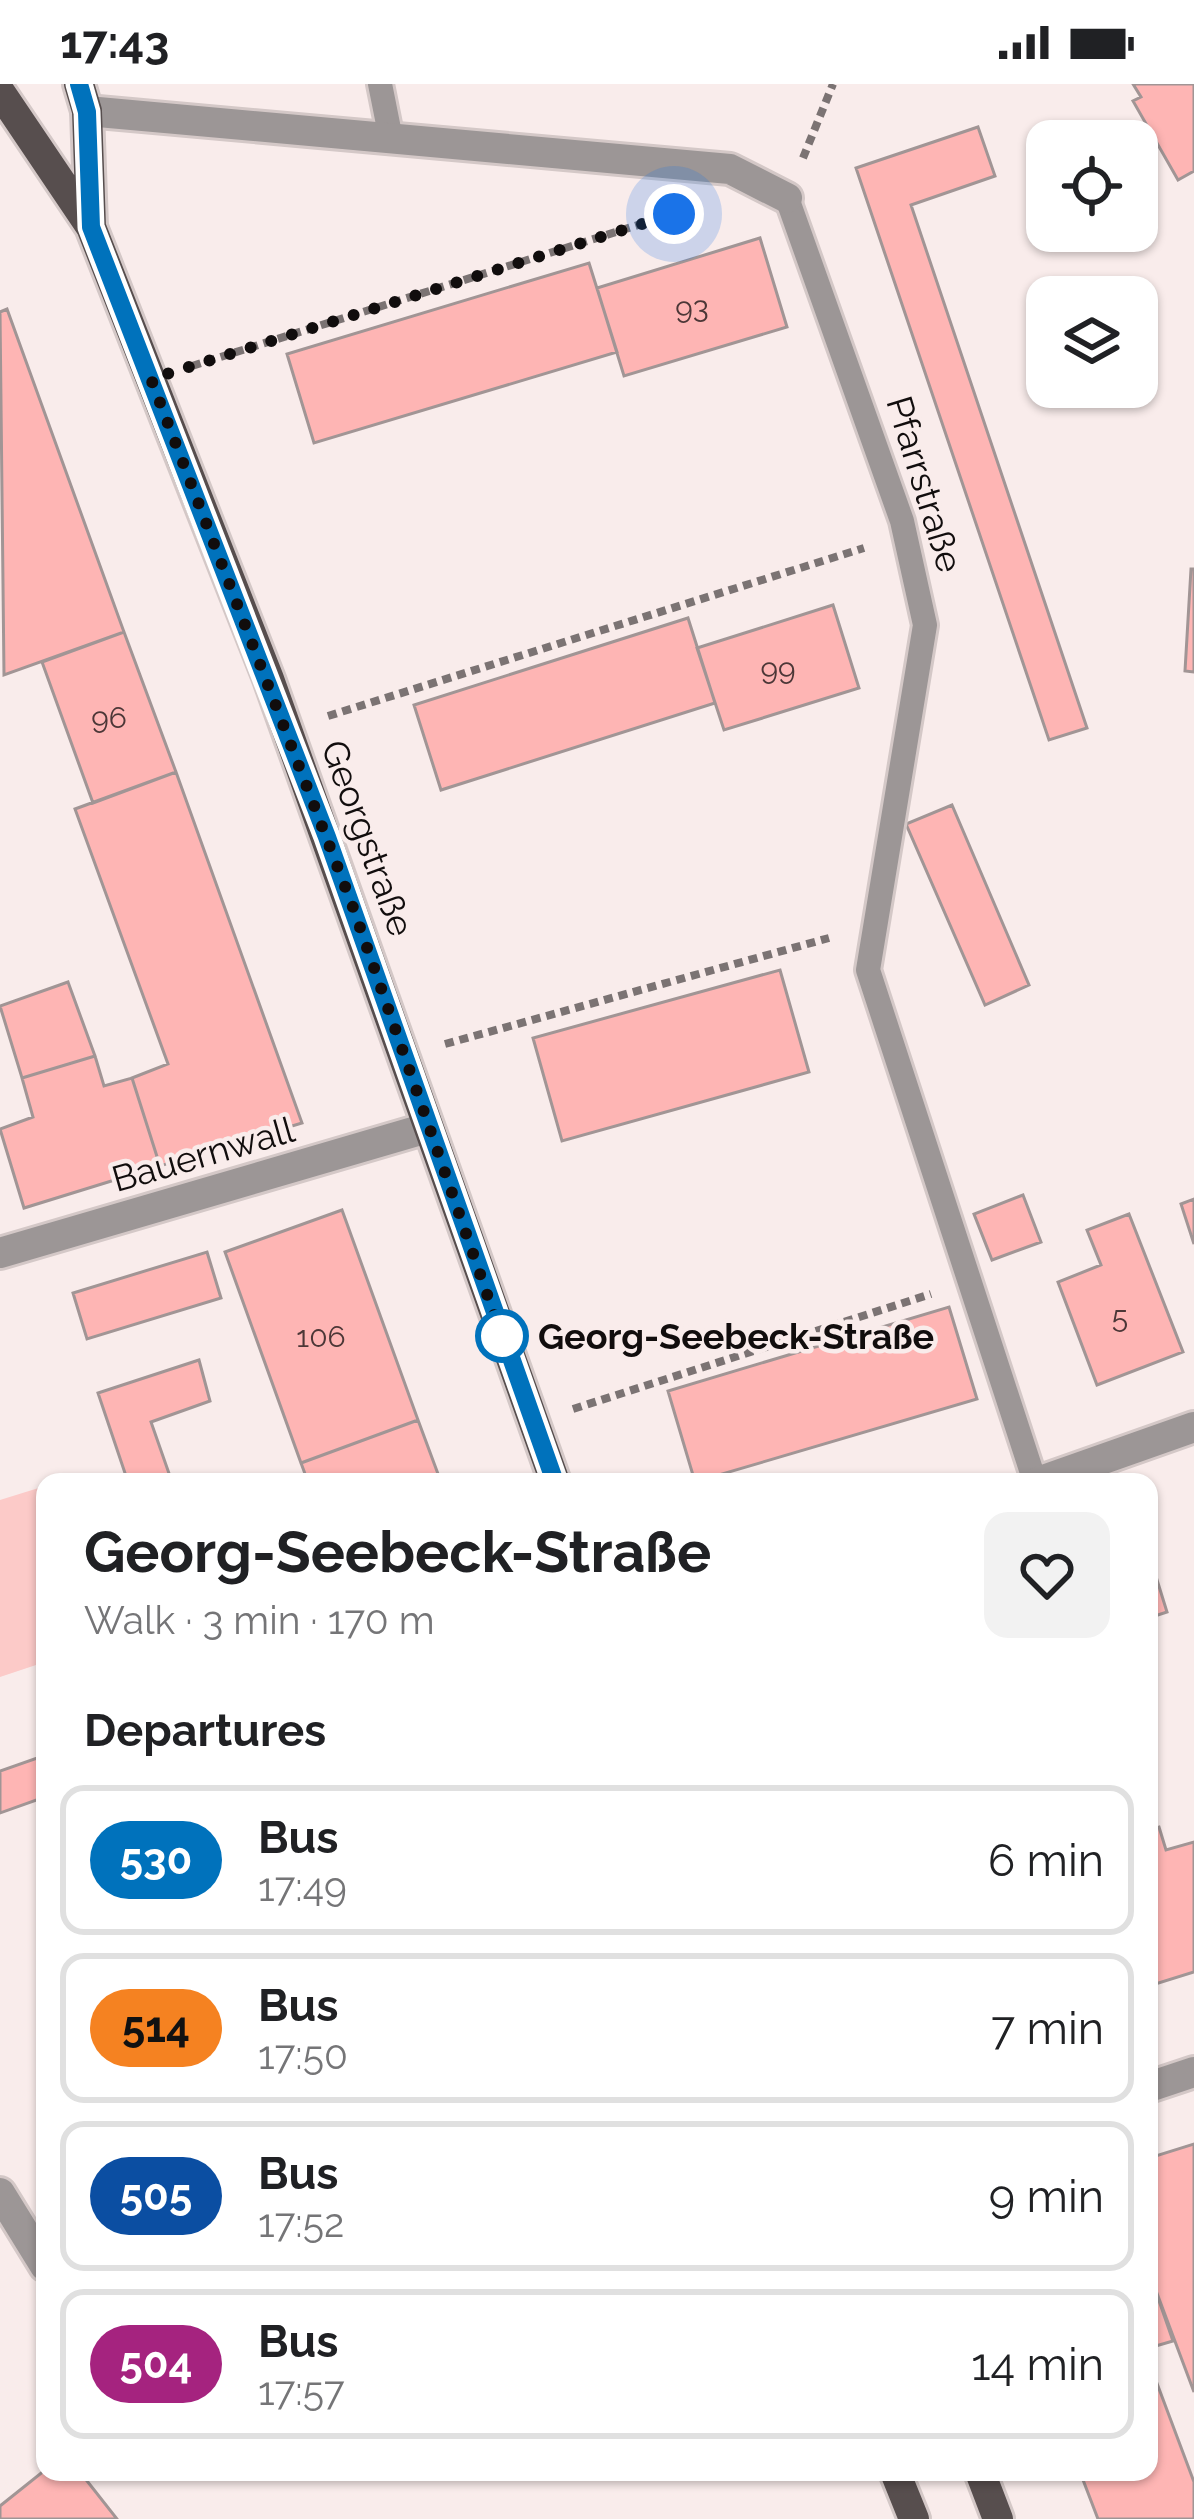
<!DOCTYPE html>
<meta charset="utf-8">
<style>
:root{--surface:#fff;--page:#f2f2f2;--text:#202124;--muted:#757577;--line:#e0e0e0}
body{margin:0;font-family:Raleway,sans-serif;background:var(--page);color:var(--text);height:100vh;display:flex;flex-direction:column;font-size:45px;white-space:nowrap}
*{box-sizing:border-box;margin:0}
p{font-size:39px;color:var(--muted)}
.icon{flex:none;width:66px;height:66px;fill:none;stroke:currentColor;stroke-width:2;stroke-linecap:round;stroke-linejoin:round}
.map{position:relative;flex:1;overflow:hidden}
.panel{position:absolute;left:36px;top:1389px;width:1122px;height:1008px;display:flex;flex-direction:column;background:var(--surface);border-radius:24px;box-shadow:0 3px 9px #0004}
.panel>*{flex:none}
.badge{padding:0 24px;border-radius:39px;font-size:42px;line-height:78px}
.fabs{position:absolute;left:1026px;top:36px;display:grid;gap:24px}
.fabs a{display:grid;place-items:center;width:132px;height:132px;border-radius:24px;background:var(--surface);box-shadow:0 3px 9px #0004;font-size:60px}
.you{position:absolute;width:60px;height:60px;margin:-30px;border:9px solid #fff;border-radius:50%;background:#1a73e8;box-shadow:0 0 0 18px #1a73e833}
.map>.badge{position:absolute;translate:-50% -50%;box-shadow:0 0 0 6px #fff}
h2{padding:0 48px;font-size:45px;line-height:108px}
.round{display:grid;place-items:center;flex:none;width:126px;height:126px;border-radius:24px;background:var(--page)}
.summary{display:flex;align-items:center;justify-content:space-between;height:204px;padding:0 48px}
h1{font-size:57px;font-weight:700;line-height:90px}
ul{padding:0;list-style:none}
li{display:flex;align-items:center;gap:36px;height:150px;margin:0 24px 18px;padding:0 24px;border:6px solid var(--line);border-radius:24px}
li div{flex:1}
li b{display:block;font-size:45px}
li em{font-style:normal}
li .badge{min-width:132px;font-weight:700;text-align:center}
.status{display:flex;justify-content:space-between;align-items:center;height:84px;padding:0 60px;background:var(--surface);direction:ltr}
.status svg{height:33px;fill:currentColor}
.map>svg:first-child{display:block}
.green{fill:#fccac8}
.building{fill:#feb5b4;stroke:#a19595;stroke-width:3}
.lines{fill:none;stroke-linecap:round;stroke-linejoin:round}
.service-casing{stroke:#d4c8c7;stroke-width:30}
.minor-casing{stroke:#d4c8c7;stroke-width:36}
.tertiary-casing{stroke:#d4c8c7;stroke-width:36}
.primary-casing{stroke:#d4c8c7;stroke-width:36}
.path{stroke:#7b7373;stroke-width:8;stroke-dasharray:9 6;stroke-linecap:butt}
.service{stroke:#9c9696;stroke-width:24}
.minor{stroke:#9c9696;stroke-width:30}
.tertiary{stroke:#9c9696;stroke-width:30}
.primary{stroke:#574e4e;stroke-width:30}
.line-casing{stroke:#fff;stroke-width:27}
.line{stroke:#0072bc;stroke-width:18}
.walk{stroke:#110d0d;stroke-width:12;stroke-dasharray:0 21.6}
.stop-dot{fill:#fff;stroke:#0072bc;stroke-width:6}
.labels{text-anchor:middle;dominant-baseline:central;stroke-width:9;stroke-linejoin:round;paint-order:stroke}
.number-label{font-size:30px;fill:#4c3737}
.street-label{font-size:36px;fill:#110d0d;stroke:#f9eceb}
.stop-label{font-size:36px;font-weight:bold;fill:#110d0d;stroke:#f9eceb;text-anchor:start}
</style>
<div class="status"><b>17:43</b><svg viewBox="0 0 49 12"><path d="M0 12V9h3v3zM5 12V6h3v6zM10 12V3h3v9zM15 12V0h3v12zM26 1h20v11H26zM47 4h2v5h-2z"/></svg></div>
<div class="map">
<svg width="1194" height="2435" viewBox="0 0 1194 2435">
<rect width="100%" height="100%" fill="#f9eceb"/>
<path class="green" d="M45,1402V1578L0,1593V1416Z"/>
<path class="building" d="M1133,0H1194V87L1178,96L1133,17L1141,13Z
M978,43L995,92L911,121L1087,644L1049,656L856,84Z
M760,154L787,243L624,292L597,204Z
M589,179L617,268L314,359L287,270Z
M7,225L124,548L4,591L0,228Z
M1191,485H1194V588L1185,587Z
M833,521L859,604L724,646L697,564Z
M688,534L715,619L441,706L414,621Z
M124,548L176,688L93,719L42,578Z
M176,688L302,1039L160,1082L132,994L168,980L75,725Z
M952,721L1029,901L985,921L906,740Z
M780,886L809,988L562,1057L533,954Z
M68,898L95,972L22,994L0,922Z
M95,972L104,1002L132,994L160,1082L24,1124L0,1045L33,1033L22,994Z
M1023,1111L1041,1158L992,1176L974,1130Z
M1194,1115V1160L1181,1120Z
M342,1126L418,1336L301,1379L225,1168Z
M1129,1130L1183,1268L1097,1301L1058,1198L1101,1181L1087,1146Z
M207,1168L221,1214L87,1255L73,1209Z
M949,1223L977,1315L695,1398L668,1307Z
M199,1276L210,1317L151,1338L172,1398H128L98,1309Z
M418,1336L441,1398H308L301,1379Z
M1149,1470L1167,1528L1149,1534Z
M40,1673L45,1713L0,1729V1687Z
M1159,1743L1166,1766L1194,1758V1888L1149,1902V1746Z
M1194,2060V2308L1149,2188V2074Z
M1149,2188L1173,2257L1149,2264Z
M1149,2278L1194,2398V2435H1098L1080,2388H1149Z
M45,2386L80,2388L117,2435H0V2422Z"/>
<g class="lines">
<g class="service-casing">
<path id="service" d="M380,0L391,55
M787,114L902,437L925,541L868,886L1035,1398"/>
</g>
<g class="minor-casing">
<path id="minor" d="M87,27L730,85L787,114
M0,1169L427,1044
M1038,1398L1194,1343
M0,2109L45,2182"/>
</g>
<g class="tertiary-casing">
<path id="tertiary" d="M1149,2003L1194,1988"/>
</g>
<g class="primary-casing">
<path id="primary" d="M79,0L87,27L91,143
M0,8L91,143L269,595L555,1398
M895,2388L914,2435
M980,2388L998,2435"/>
</g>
<path class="path" d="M803,74L833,0
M192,282L676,129
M328,632L864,464
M445,960L829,854
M573,1325L931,1210"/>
<use href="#service" class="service"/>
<use href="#minor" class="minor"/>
<use href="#tertiary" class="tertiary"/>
<use href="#primary" class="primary"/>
</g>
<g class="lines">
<g class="line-casing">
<path id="line" d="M79,0L87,28L91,143L327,753L555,1398"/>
</g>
<use href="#line" class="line"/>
<path class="walk" d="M502,1252L505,1262L354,826L151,295L674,130"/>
</g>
<circle class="stop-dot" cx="502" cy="1252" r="24"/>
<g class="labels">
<g class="number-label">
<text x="692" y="223">93</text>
<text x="778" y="584">99</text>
<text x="109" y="633">96</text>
<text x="1120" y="1233">5</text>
<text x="321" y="1252">106</text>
</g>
<g class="street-label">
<text transform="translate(925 400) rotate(73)">Pfarrstraße</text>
<text transform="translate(368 754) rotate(70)">Georgstraße</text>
<text transform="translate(203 1070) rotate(-16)">Bauernwall</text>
</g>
<g class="stop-label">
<text x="538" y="1252">Georg-Seebeck-Straße</text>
</g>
</g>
</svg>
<div class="fabs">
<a><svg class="icon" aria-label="locate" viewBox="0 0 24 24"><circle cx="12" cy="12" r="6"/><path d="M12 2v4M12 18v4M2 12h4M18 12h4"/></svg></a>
<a><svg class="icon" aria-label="layers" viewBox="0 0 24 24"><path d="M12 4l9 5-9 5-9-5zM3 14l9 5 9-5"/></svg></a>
</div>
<div class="you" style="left:674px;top:130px"></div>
<section class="panel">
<div class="summary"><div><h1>Georg-Seebeck-Straße</h1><p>Walk · 3 min · 170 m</p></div><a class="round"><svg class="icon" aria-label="heart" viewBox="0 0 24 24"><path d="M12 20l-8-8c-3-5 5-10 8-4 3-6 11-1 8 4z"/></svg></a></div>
<h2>Departures</h2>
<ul>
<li><span class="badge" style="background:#0072bc;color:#fff">530</span><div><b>Bus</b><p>17:49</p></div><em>6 min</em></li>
<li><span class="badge" style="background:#f58221;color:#111">514</span><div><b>Bus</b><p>17:50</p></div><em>7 min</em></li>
<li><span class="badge" style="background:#0b4ea2;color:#fff">505</span><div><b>Bus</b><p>17:52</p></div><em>9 min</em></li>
<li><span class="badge" style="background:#a5237f;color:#fff">504</span><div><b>Bus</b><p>17:57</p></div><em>14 min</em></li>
</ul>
</section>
</div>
